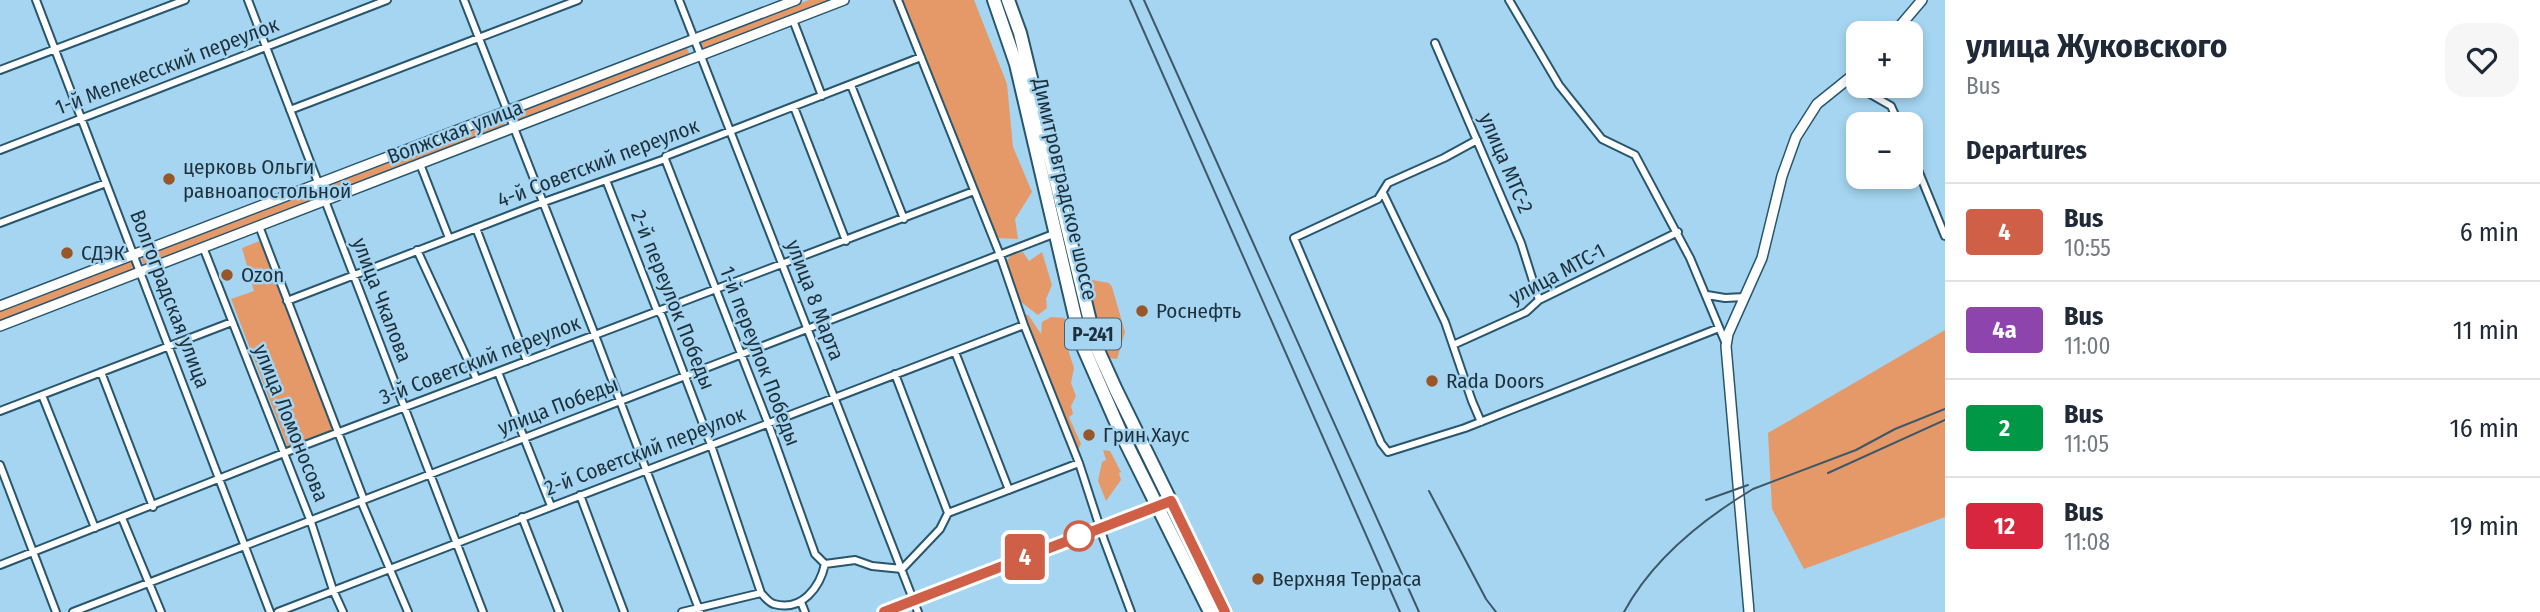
<!DOCTYPE html>
<meta charset="utf-8">
<style>
:root{--surface:#fff;--page:#f6f6f7;--text:#1f2937;--muted:#747a83;--line:#e0e1e3}
body{margin:0;font-family:"Fira Sans Condensed",sans-serif;background:var(--page);color:var(--text);height:100vh;display:flex;flex-direction:column;font-size:26px;white-space:nowrap}
*{box-sizing:border-box;margin:0}
p{font-size:23px;color:var(--muted)}
.icon{flex:none;width:38px;height:38px;fill:none;stroke:currentColor;stroke-width:2;stroke-linecap:round;stroke-linejoin:round}
.map{position:relative;flex:1;overflow:hidden}
.drawer{display:flex;flex-direction:column;background:var(--surface);width:595px}
.drawer>*{flex:none}
.badge{padding:0 14px;border-radius:5px;font-size:24px;line-height:46px}
.buttons{position:absolute;left:1846px;top:21px;display:grid;gap:14px}
.buttons a{display:grid;place-items:center;width:77px;height:77px;border-radius:14px;background:var(--surface);box-shadow:0 4px 10px #0003;font-size:35px}
.map>.badge{position:absolute;translate:-50% -50%;box-shadow:0 0 0 4px #fff}
h2{padding:0 21px;font-size:26px;line-height:63px}
.round{display:grid;place-items:center;flex:none;width:74px;height:74px;border-radius:21px;background:var(--page)}
.overview{display:flex;align-items:center;justify-content:space-between;height:119px;padding:0 21px}
h1{font-size:33px;font-weight:700;line-height:52px}
ul{padding:0;list-style:none}
li{display:flex;align-items:center;gap:21px;height:98px;padding:0 21px;border-top:2px solid var(--line)}
li div{flex:1}
li b{display:block;font-size:26px}
li em{font-style:normal}
li .badge{min-width:77px;font-weight:700;text-align:center}
main{display:flex;flex:1;min-height:0}
.map>svg:first-child{display:block}
.green{fill:#e69968}
.lines{fill:none;stroke-linecap:round;stroke-linejoin:round}
.street-casing{stroke:#28566d;stroke-width:10}
.secondary-casing{stroke:#28566d;stroke-width:12}
.highway-casing{stroke:#28566d;stroke-width:16}
.street{stroke:#fff;stroke-width:6}
.secondary{stroke:#fff;stroke-width:9}
.highway{stroke:#fff;stroke-width:12}
.rail{stroke:#3e5868;stroke-width:2}
.line-casing{stroke:#fff;stroke-width:16}
.line{stroke:#cf5f47;stroke-width:10}
.poi-dot{fill:#995626;stroke:#a5d5f1;stroke-width:2.5}
.stop-dot{fill:#fff;stroke:#cf5f47;stroke-width:3.5}
.labels{text-anchor:middle;dominant-baseline:central;stroke-width:5;stroke-linejoin:round;paint-order:stroke}
.shield{fill:#a5d5f1;stroke:#466272;stroke-width:2}
.shield-label{font-size:19px;font-weight:bold;fill:#1d303b}
.street-label{font-size:21px;fill:#1d303b;stroke:#a5d5f1}
.poi-label{font-size:21px;fill:#1d303b;stroke:#a5d5f1;text-anchor:start}
</style>
<main>
<div class="map">
<svg width="1945" height="612" viewBox="0 0 1945 612">
<rect width="100%" height="100%" fill="#a5d5f1"/>
<path class="green" d="M809,0H833L704,49L701,42Z
M892,0H974L1007,84L1013,147L1032,192L1015,219L1018,239L996,238Z
M687,48L690,56L517,123L514,114Z
M503,119L506,128L332,194L329,185Z
M313,190L317,198L144,266L141,257Z
M262,240L335,430L288,448L231,299L254,291L242,248Z
M1023,252L1029,261L1042,252L1052,285L1046,299L1047,308L1038,315L1013,296L1004,265L1011,255Z
M134,260L138,269L0,322V311Z
M1087,279L1109,283L1112,287L1125,332L1117,359L1110,358L1103,345Z
M1022,312L1029,316L1041,334L1042,322L1051,317L1065,318L1064,337L1074,368L1071,383L1076,396L1071,406L1073,414L1069,417L1081,444L1078,450C1058,441 1029,337 1022,312Z
M1945,330V517L1804,569L1772,509L1768,433Z
M1103,450L1110,451L1121,472L1119,473L1121,480L1106,501L1098,481L1102,462L1106,460Z"/>
<g class="lines">
<g class="street-casing">
<path id="street" d="M36,0L270,612
M248,0L483,612
M464,0L595,335L700,612
M679,0L918,612
M898,0L1000,255L1024,325L1079,463L1104,540L1131,612
M1509,0L1559,85L1602,139L1635,155L1690,258L1726,344
M793,20L822,96
M1435,43L1521,243L1539,300
M0,70L185,0
M851,85L904,219
M1861,86L1863,90L1891,106L1899,124
M794,107L846,241
M290,110L578,0
M1477,140L1444,158L1388,183L1378,199L1294,238L1381,443L1388,452L1465,428L1719,328
M0,150L387,0
M1911,153L1945,236
M665,159L768,423L815,554L825,564
M420,164L449,238
M606,180L656,308L662,316L711,445L761,593
M1383,193L1445,322L1472,401L1481,422
M0,223L106,183
M259,226L364,500
M476,228L527,361
M203,247L311,522L333,590L343,612
M417,250L477,380
M1707,295L1725,298L1745,297
M287,301L544,202L665,159L666,156L921,57
M1453,345L1526,312L1539,300L1678,232
M955,352L1009,490
M101,372L153,507
M498,372L551,506
M895,374L948,513
M42,395L95,528
M0,411L232,322
M0,465L56,612
M580,495L624,612
M361,501L408,612
M522,517L559,612
M122,518L161,612
M0,565L284,453L974,191
M801,602L805,612
M73,612L1056,233
M278,612L1024,325
M682,612L761,593C764,596 769,603 774,604C802,612 820,587 825,564L855,560L872,566L902,569L940,529L948,513L1079,463"/>
</g>
<g class="secondary-casing">
<path id="secondary" d="M1894,33L1922,0
M0,306L796,0
M0,326L844,0
M884,612L1157,506
M1749,612L1726,346L1728,334L1762,258L1782,176L1796,137L1817,104L1858,71"/>
</g>
<g class="highway-casing">
<path id="highway" d="M994,0L1016,64L1081,342L1120,431L1210,612
M1008,0L1020,33L1096,346L1116,390L1225,612"/>
</g>
<use href="#street" class="street"/>
<use href="#secondary" class="secondary"/>
<use href="#highway" class="highway"/>
<path class="rail" d="M1130,0L1400,612
M1144,0L1419,612
M1828,473L1945,420
M1429,491L1486,599L1496,612
M1706,500L1748,485
M1624,612C1652,560 1703,519 1753,489L1856,450L1895,429L1945,409"/>
</g>
<g class="lines">
<g class="line-casing">
<path id="line" d="M884,612L1171,501L1225,612"/>
</g>
<use href="#line" class="line"/>
</g>
<g class="poi-dot">
<circle cx="169" cy="179" r="7"/>
<circle cx="67" cy="253" r="7"/>
<circle cx="227" cy="275" r="7"/>
<circle cx="1142" cy="311" r="7"/>
<circle cx="1432" cy="381" r="7"/>
<circle cx="1089" cy="435" r="7"/>
<circle cx="1258" cy="579" r="7"/>
</g>
<circle class="stop-dot" cx="1079" cy="536" r="14"/>
<g class="labels">
<rect class="shield" x="1065" y="318.5" width="56" height="31" rx="5"/>
<g class="shield-label">
<text x="1093" y="334">Р-241</text>
</g>
<g class="street-label">
<text transform="translate(167 66) rotate(-21)">1-й Мелекесский переулок</text>
<text transform="translate(455 132) rotate(-21)">Волжская улица</text>
<text transform="translate(598 163) rotate(-21)">4-й Советский переулок</text>
<text transform="translate(1506 163) rotate(67)">улица МТС-2</text>
<text transform="translate(1065 189) rotate(77)">Димитровградское шоссе</text>
<text transform="translate(1557 274) rotate(-28)">улица МТС-1</text>
<text transform="translate(170 299) rotate(69)">Волгоградская улица</text>
<text transform="translate(382 300) rotate(69)">улица Чкалова</text>
<text transform="translate(673 300) rotate(68)">2-й переулок Победы</text>
<text transform="translate(815 300) rotate(69)">улица 8 Марта</text>
<text transform="translate(760 356) rotate(69)">1-й переулок Победы</text>
<text transform="translate(480 360) rotate(-21)">3-й Советский переулок</text>
<text transform="translate(558 406) rotate(-21)">улица Победы</text>
<text transform="translate(291 423) rotate(68)">улица Ломоносова</text>
<text transform="translate(645 451) rotate(-21)">2-й Советский переулок</text>
</g>
<g class="poi-label">
<text x="183" y="167">церковь Ольги<tspan x="183" dy="24">равноапостольной</tspan></text>
<text x="81" y="253">СДЭК</text>
<text x="241" y="275">Ozon</text>
<text x="1156" y="311">Роснефть</text>
<text x="1446" y="381">Rada Doors</text>
<text x="1103" y="435">Грин Хаус</text>
<text x="1272" y="579">Верхняя Терраса</text>
</g>
</g>
</svg>
<div class="buttons">
<a>+</a>
<a>−</a>
</div>
<b class="badge" style="left:1025px;top:557px;background:#cf5f47;color:#fff">4</b>
</div>
<section class="drawer">
<div class="overview"><div><h1>улица Жуковского</h1><p>Bus</p></div><a class="round"><svg class="icon" aria-label="heart" viewBox="0 0 24 24"><path d="M12 20l-8-8c-3-5 5-10 8-4 3-6 11-1 8 4z"/></svg></a></div>
<h2>Departures</h2>
<ul>
<li><span class="badge" style="background:#cf5f47;color:#fff">4</span><div><b>Bus</b><p>10:55</p></div><em>6 min</em></li>
<li><span class="badge" style="background:#8e44ad;color:#fff">4а</span><div><b>Bus</b><p>11:00</p></div><em>11 min</em></li>
<li><span class="badge" style="background:#009746;color:#fff">2</span><div><b>Bus</b><p>11:05</p></div><em>16 min</em></li>
<li><span class="badge" style="background:#d7263d;color:#fff">12</span><div><b>Bus</b><p>11:08</p></div><em>19 min</em></li>
</ul>
</section>
</main>
